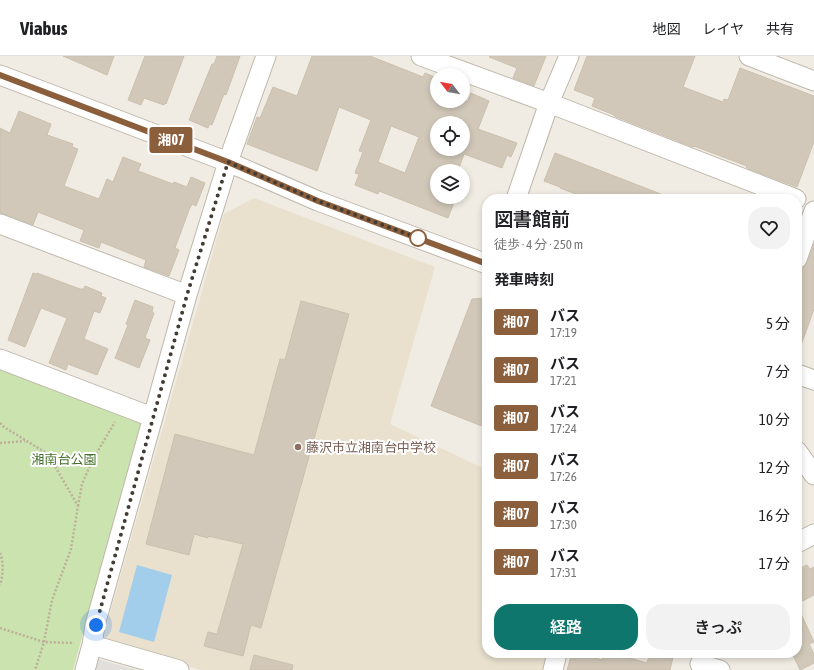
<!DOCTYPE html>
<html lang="ja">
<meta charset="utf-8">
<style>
:root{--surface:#fff;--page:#f2f2f2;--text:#202124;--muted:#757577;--line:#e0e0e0;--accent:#0f766e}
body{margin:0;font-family:"Asap Condensed","Noto Sans JP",sans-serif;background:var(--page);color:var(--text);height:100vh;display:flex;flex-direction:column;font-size:15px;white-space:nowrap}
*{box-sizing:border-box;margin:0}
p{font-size:13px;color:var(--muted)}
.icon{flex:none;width:22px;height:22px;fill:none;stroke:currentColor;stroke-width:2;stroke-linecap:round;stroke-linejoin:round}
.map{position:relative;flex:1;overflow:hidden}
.details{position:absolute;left:482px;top:138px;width:320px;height:464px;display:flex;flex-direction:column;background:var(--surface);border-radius:16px;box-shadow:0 2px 6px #0003}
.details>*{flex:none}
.badge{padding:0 8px;border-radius:3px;font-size:14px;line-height:26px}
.needle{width:26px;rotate:301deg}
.tools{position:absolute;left:430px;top:12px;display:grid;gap:8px}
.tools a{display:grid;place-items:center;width:40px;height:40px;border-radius:50%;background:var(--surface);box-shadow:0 2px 6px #0003;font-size:20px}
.you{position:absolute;width:20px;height:20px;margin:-10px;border:3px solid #fff;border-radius:50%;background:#1a73e8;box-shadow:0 0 0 6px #1a73e833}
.map>.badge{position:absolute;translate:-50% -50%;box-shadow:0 0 0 2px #fff}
h2{padding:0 12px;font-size:15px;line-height:36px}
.round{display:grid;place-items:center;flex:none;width:42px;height:42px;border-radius:16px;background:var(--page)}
.headline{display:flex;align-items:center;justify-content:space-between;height:68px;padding:0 12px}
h1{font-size:19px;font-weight:600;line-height:30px}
.primary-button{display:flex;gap:8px;margin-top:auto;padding:8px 12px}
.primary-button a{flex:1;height:46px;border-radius:16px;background:var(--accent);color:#fff;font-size:16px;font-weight:600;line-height:46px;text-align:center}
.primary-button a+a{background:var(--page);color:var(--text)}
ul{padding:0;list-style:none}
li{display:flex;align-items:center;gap:12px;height:48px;padding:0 12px}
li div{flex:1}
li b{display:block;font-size:15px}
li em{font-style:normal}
li .badge{min-width:44px;font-weight:700;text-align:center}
header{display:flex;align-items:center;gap:24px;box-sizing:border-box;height:56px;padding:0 20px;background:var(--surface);border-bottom:1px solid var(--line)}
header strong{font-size:19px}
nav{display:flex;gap:22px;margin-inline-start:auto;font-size:14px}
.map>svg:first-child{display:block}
.education{fill:#e9e1ce}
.green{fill:#cbe3ae}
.parking{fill:#e1dfdc}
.water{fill:#a2cdeb}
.building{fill:#d1c8b9;stroke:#ccc0ad;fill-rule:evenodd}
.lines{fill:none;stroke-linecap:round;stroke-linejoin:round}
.minor-casing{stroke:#beb7aa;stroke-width:21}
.path{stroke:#bcb099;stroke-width:2.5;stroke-dasharray:2 2;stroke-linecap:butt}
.minor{stroke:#fff;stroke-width:19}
.line-casing{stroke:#fff;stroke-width:9}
.line{stroke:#8b5e3c;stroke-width:6}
.walk{stroke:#423c34;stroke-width:4;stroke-dasharray:0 7.2}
.stop-dot{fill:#fff;stroke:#8b5e3c;stroke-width:2}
.education-dot{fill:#8d6e63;stroke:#fff;stroke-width:1.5}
.labels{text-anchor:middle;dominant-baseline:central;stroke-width:4;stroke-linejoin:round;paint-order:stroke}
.education-label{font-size:13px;fill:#785e54;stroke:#fff;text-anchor:start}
.park-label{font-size:13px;fill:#45702b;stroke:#fff}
</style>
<header>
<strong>Viabus</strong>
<nav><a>地図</a><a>レイヤ</a><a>共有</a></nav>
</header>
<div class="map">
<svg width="814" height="614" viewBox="0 0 814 614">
<rect width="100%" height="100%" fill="#f1ece3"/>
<path class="education" d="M254,142L435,211L390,368L487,414V597H548L543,614H201L110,588L108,586L104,577L224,158Z"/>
<path class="green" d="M0,309L142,363L73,614H0Z"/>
<path class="parking" d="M97,603L137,614H94Z"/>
<path class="water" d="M137,509L172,519L154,586L119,576Z"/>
<path class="building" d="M63,0H114L107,19Z
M145,0H184L166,48L165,47L164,49L144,42L141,49L128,44Z
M217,0H240L226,39L224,38L212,69L209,68L208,72L189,64L212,8H214Z
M312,0H370L423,21L425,17L437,22V45H468L471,37L489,45L478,73L517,87L511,101L507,99L502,112L464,98L458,115H437V141H456L448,162L379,135L378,138L355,129L359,118L355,117L363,96L359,95L371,64L339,51L317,115L247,88L257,61L260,62L273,31L297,40ZM437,67H463V93H437ZM391,70L419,81L405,117L378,106Z
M490,0H546L534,30L513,22L517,12L489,1Z
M587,0H695L683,31L723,46L724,43L728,44L740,12L814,40V86L797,131L749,113L746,111L747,110L694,90L693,91L614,60V59L592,50L595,42L574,34Z
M19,55L51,68L47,79L73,88L72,91L78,93L64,130L99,143L107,123L113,126L123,101L141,108L138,115L173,128L174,126L187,131L191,121L205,127L196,150L192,148L189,154L175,192L179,194L169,220L144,211L146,204L101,186L99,192L80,185L84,174L38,156L33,169L0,157V72L10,77Z
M555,97L671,142L670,143H589L560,132V131L544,125Z
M814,188V253L799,295H797V228L803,212L807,207Z
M33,217L36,218L37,217L80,233H84L85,230L102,237L101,240L106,242L100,257L94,255L84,283L108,293L97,319L68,308L66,314L49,307L67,262L41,252L25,291L8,284Z
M487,242V372L431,350L472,243Z
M135,244L153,251L152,256L154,257L145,282L150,284L139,312L115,302L128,269L126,268Z
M301,245L349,258L261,572L251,569L243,600L204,590L208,576L217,578L243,488L208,480V482L194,478L189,499L146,488L175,378L254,399L280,303L285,304Z
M807,509L810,513L814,511V539L797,548V514Z
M797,549L814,586L809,588L814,598V607L800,614L792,597H797Z
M572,597H578L602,604L604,597H613L647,607L650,597H674L670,614H567Z
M254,599L293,609L292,614H250Z"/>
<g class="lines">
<g class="minor-casing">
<path id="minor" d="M421,0L549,47L796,143
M749,0L814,25
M0,19L228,106L318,145L487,208
M516,143L549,47L569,0
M0,168L187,239
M797,203L814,155
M0,303L152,361
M797,318L814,324
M797,395L814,419
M797,487L814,478
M92,589L179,614
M700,608L720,614
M85,614L92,589L95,569L187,239L228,106L266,0
M553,614L557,597"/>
</g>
<path class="path" d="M0,367L4,371L48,398L78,450L71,493L52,544L44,586L35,614
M0,387L25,385
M48,398L93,403
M78,450L82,428L93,403L115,366
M0,497C4,506 3,520 0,529
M0,572L44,586L74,587"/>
<use href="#minor" class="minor"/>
</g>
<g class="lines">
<g class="line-casing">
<path id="line" d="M0,19L228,106L318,145L487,208"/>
</g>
<use href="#line" class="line"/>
<path class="walk" d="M96,569L187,239L228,106L318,145L418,182"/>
</g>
<circle class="stop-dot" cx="418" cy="182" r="8"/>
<circle class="education-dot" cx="298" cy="391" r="4"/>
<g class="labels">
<g class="education-label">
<text x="306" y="391">藤沢市立湘南台中学校</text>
</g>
<g class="park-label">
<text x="64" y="403">湘南台公園</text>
</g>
</g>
</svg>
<div class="tools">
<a><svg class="needle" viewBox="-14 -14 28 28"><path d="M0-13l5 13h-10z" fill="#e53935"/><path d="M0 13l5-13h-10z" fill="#757577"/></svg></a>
<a><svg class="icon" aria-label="locate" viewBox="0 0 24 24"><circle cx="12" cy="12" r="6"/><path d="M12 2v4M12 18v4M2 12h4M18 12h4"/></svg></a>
<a><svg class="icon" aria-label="layers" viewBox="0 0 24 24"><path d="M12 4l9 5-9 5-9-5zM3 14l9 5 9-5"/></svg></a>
</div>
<div class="you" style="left:96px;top:569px"></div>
<b class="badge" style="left:171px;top:84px;background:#8b5e3c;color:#fff">湘07</b>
<section class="details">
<div class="headline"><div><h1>図書館前</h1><p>徒歩 · 4 分 · 250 m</p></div><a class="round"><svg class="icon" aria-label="heart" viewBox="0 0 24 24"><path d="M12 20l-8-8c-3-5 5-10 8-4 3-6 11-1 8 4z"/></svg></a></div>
<h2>発車時刻</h2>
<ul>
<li><span class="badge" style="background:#8b5e3c;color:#fff">湘07</span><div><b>バス</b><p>17:19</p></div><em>5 分</em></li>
<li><span class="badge" style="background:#8b5e3c;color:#fff">湘07</span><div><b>バス</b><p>17:21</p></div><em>7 分</em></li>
<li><span class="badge" style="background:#8b5e3c;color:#fff">湘07</span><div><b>バス</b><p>17:24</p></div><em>10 分</em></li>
<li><span class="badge" style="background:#8b5e3c;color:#fff">湘07</span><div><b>バス</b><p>17:26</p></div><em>12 分</em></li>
<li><span class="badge" style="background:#8b5e3c;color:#fff">湘07</span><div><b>バス</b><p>17:30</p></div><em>16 分</em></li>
<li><span class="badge" style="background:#8b5e3c;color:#fff">湘07</span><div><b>バス</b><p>17:31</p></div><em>17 分</em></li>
</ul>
<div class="primary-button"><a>経路</a><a>きっぷ</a></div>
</section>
</div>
